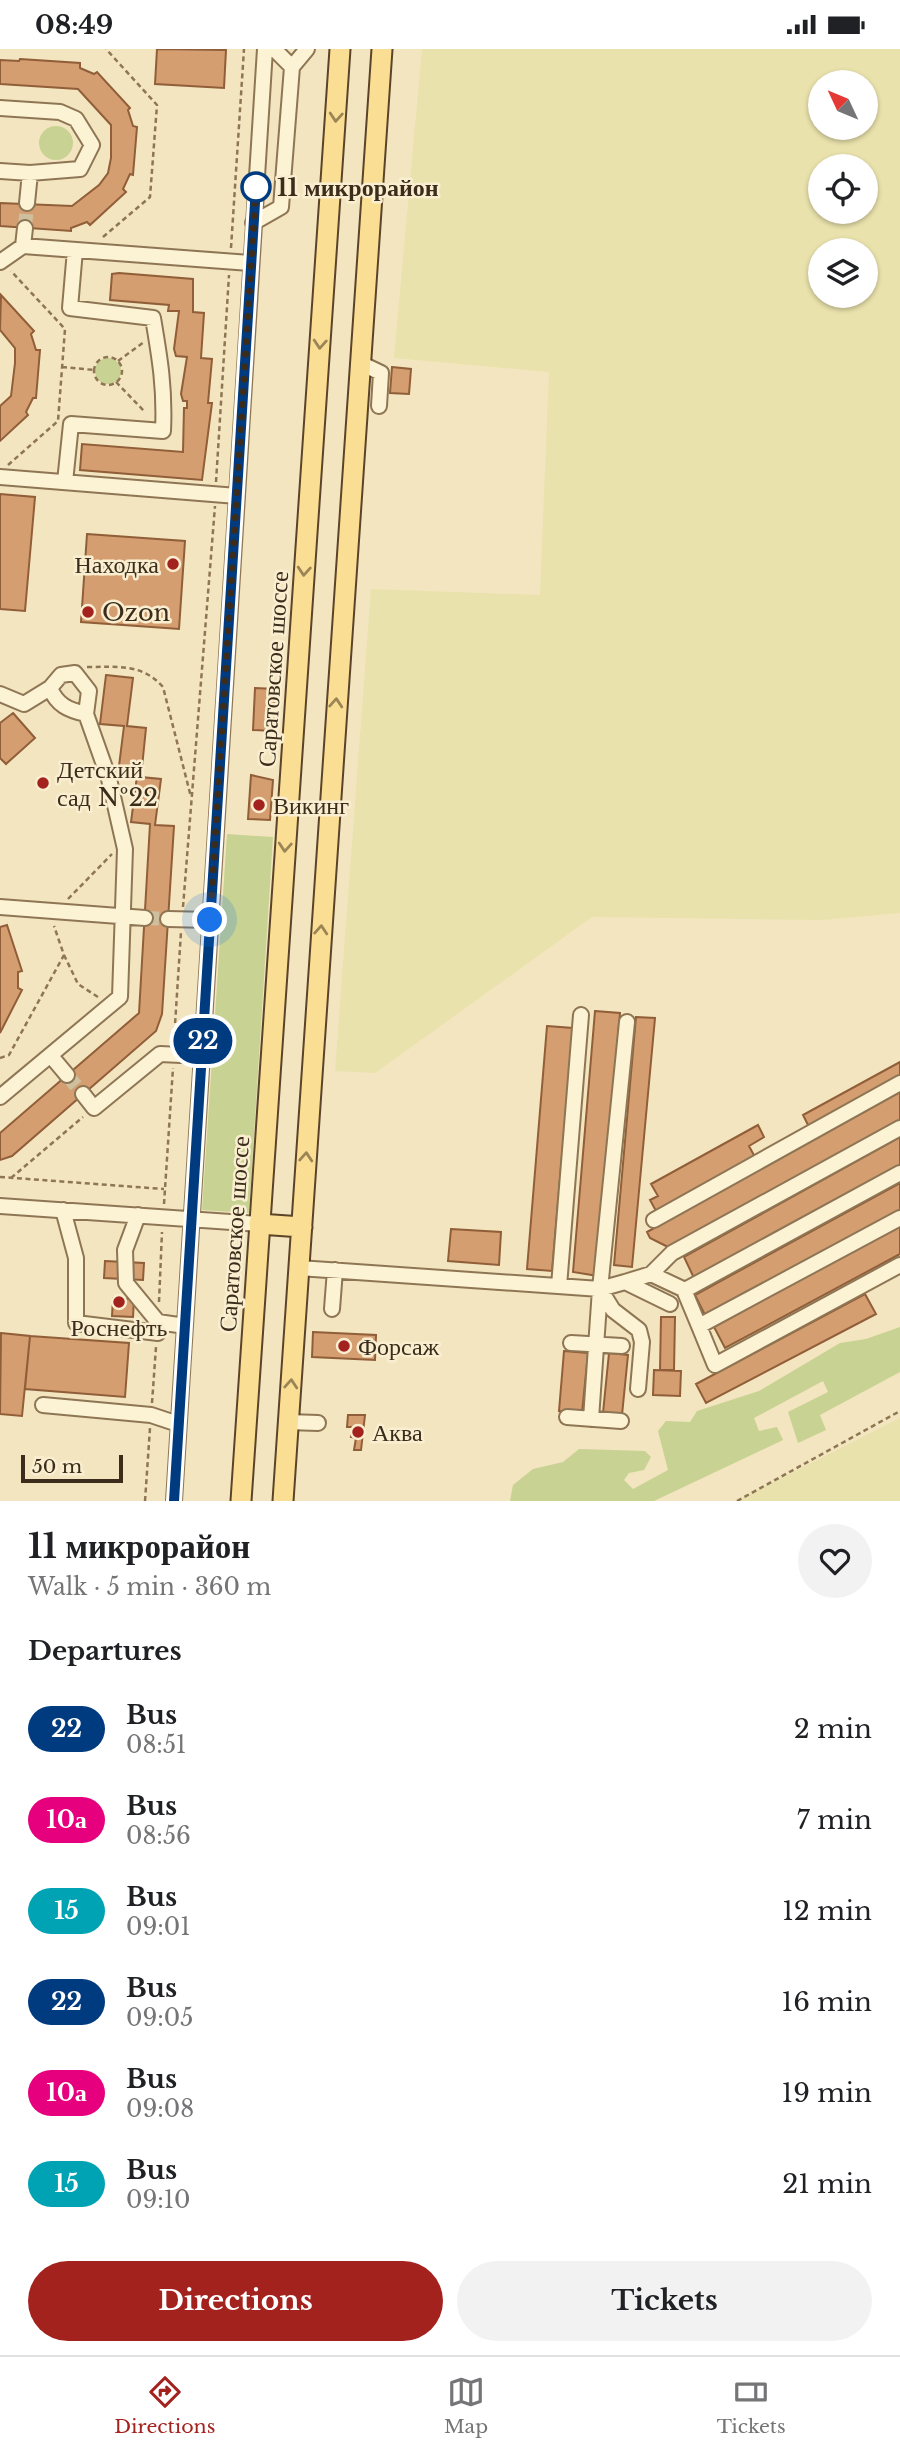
<!DOCTYPE html>
<meta charset="utf-8">
<style>
:root{--surface:#fff;--page:#f2f2f2;--text:#202124;--muted:#757577;--line:#e0e0e0;--accent:#a4221e}
body{margin:0;font-family:"Libre Baskerville",serif;background:var(--page);color:var(--text);height:100vh;display:flex;flex-direction:column;font-size:26px;white-space:nowrap}
*{box-sizing:border-box;margin:0}
p{font-size:23px;color:var(--muted)}
.icon{flex:none;width:38px;height:38px;fill:none;stroke:currentColor;stroke-width:2;stroke-linecap:round;stroke-linejoin:round}
.map{position:relative;height:1452px;overflow:hidden}
.side{display:flex;flex-direction:column;background:var(--surface);flex:1}
.side>*{flex:none}
.badge{padding:0 14px;border-radius:23px;font-size:24px;line-height:46px}
.needle{width:46px;rotate:314deg}
.tools{position:absolute;left:808px;top:21px;display:grid;gap:14px}
.tools a{display:grid;place-items:center;width:70px;height:70px;border-radius:50%;background:var(--surface);box-shadow:0 2px 5px #0004;font-size:35px}
.scale{position:absolute;left:21px;bottom:18px;width:102px;box-sizing:border-box;padding-left:7px;border:4px solid #3c2c1b;border-top:0;font-size:19px;line-height:24px;white-space:nowrap;color:#3c2c1b;-webkit-text-stroke:5px #f9efd0;paint-order:stroke}
.you{position:absolute;width:35px;height:35px;margin:-18px;border:5px solid #fff;border-radius:50%;background:#1a73e8;box-shadow:0 0 0 10px #1a73e833}
.map>.badge{position:absolute;translate:-50% -50%;box-shadow:0 0 0 4px #fff}
h2{padding:0 28px;font-size:26px;line-height:63px}
.round{display:grid;place-items:center;flex:none;width:74px;height:74px;border-radius:37px;background:var(--page)}
.overview{display:flex;align-items:center;justify-content:space-between;height:119px;padding:0 28px}
h1{font-size:33px;font-weight:800;line-height:52px}
.primary-button{display:flex;gap:14px;margin-top:auto;padding:14px 28px}
.primary-button a{flex:1;height:80px;border-radius:42px;background:var(--accent);color:#fff;font-size:28px;font-weight:800;line-height:80px;text-align:center}
.primary-button a+a{background:var(--page);color:var(--text)}
ul{padding:0;list-style:none}
li{display:flex;align-items:center;gap:21px;height:91px;padding:0 28px}
li div{flex:1}
li b{display:block;font-size:26px}
li em{font-style:normal}
li .badge{min-width:77px;font-weight:700;text-align:center}
.status{display:flex;justify-content:space-between;align-items:center;height:49px;padding:0 35px;background:var(--surface);direction:ltr}
.status svg{height:19px;fill:currentColor}
.menu{display:flex;justify-content:space-around;align-items:center;height:98px;border-top:2px solid var(--line);background:var(--surface);font-size:19px;color:var(--muted)}
.menu a{display:grid;justify-items:center;gap:4px}
.menu .selected{color:var(--accent)}
.map>svg:first-child{display:block}
.farmland{fill:#e9e2ac;fill-rule:evenodd}
.green{fill:#c8d292}
.building{fill:#d59e71;stroke:#905e38;stroke-width:2}
.lines{fill:none;stroke-linecap:round;stroke-linejoin:round}
.minor-tunnel{stroke:#cec09e;stroke-width:14;stroke-dasharray:14 7;stroke-linecap:butt}
.minor-casing{stroke:#8e7655;stroke-width:18}
.major-casing{stroke:#5b432a;stroke-width:23}
.path{stroke:#8e7655;stroke-width:2.5;stroke-dasharray:5 3.5;stroke-linecap:butt}
.minor{stroke:#fcf2d4;stroke-width:14}
.major{stroke:#fade93;stroke-width:19}
.oneway{stroke:#9b8557}
.line-casing{stroke:#fff;stroke-width:16}
.line{stroke:#003b80;stroke-width:10}
.walk{stroke:#3c2c1b;stroke-width:7;stroke-dasharray:0 12.6}
.stop-dot{fill:#fff;stroke:#003b80;stroke-width:3.5}
.poi-dot{fill:#a4221e;stroke:#f9efd0;stroke-width:2.5}
.labels{text-anchor:middle;dominant-baseline:central;stroke-width:5;stroke-linejoin:round;paint-order:stroke}
.stop-label{font-size:24px;font-weight:bold;fill:#3c2c1b;stroke:#f9efd0;text-anchor:start}
.poi-label{font-size:24px;fill:#3c2c1b;stroke:#f9efd0;text-anchor:start}
.street-label{font-size:24px;fill:#3c2c1b;stroke:#f9efd0}
</style>
<div class="status"><b>08:49</b><svg viewBox="0 0 49 12"><path d="M0 12V9h3v3zM5 12V6h3v6zM10 12V3h3v9zM15 12V0h3v12zM26 1h20v11H26zM47 4h2v5h-2z"/></svg></div>
<div class="map">
<svg width="900" height="1452" viewBox="0 0 900 1452">
<rect width="100%" height="100%" fill="#f3e5bf"/>
<path class="farmland" d="M422,0H900V864L821,871L592,868L375,1024L335,1022L371,540L540,546L549,323L394,309ZM821,33H866V79H821ZM821,117H866V163H821ZM821,201H866V247H821Z
M900,1369V1452H736Z"/>
<path class="green" d="M39 94a17 17 0 1 1 34 0a17 17 0 1 1-34 0Z
M95 322a13 13 0 1 1 26 0a13 13 0 1 1-26 0Z
M227,785L273,788L249,1164L202,1161Z
M900,1278V1323L820,1366L826,1381L798,1394L788,1363L828,1343L823,1332L754,1369L759,1382L777,1378L783,1391L654,1452H510L513,1436L533,1420L563,1413L579,1400L645,1402L651,1408L644,1421L629,1424L624,1431L633,1440L668,1421L658,1382L666,1372L690,1373L697,1362L759,1342L840,1294L866,1290Z"/>
<path class="building" d="M157,0L226,1L224,39L155,35Z
M20,10L80,14V19L94,25L97,23L130,59L128,61L133,77L137,78L133,126L130,125L123,140L126,143L90,176L87,173L71,179V182L0,177V154L72,157L99,136L108,124L111,109V76L78,40L0,35V11L19,12Z
M119,224L193,230V263L204,264L201,309L212,310L208,354H212L202,431L80,421L82,395L183,403L184,359H187V352H183L181,345L187,308L176,307L174,300L179,262H168L169,256L110,251L112,225Z
M1,246L34,282L31,285L36,301H40L36,349H33L26,363L28,366L0,392V357L11,347L15,314V299L0,281Z
M392,318L411,320L409,345L390,344Z
M0,445L35,448L25,562L0,560Z
M87,485L185,492L179,580L81,573Z
M106,626L133,629L127,677L146,679L141,728L161,730L155,776L174,777L162,965L156,982L12,1107L0,1111V1084L139,964L150,775L131,773L137,727L118,725L124,677L100,675Z
M255,639L275,640L273,682L253,681Z
M13,664L35,689L6,715L0,709V674Z
M251,726L273,731L270,771L248,770Z
M7,876L22,922L18,923V939L22,941L0,984V878Z
M595,962L620,964L598,1227L573,1223Z
M636,968L655,969L632,1218L614,1216Z
M547,977L573,979L552,1222L527,1220Z
M900,1013V1028L809,1078L803,1066Z
M900,1043V1073L670,1199L650,1189L647,1183Z
M758,1076L764,1088L749,1097L755,1108L656,1162L650,1151L658,1147L651,1135Z
M900,1088V1116L694,1229L684,1208Z
M900,1134V1162L706,1268L695,1246Z
M900,1176V1205L725,1299L714,1278Z
M451,1180L501,1183L499,1216L448,1212Z
M105,1212L144,1214L143,1231L104,1229Z
M865,1245L876,1265L706,1354L696,1335Z
M113,1249L134,1250L133,1268L112,1267Z
M661,1268H675L674,1321H660Z
M313,1283L376,1286L375,1311L312,1308Z
M1,1284L30,1287L22,1367L0,1365Z
M30,1287L129,1294L125,1348L25,1340Z
M564,1302L588,1304L582,1364L559,1362Z
M609,1304L628,1306L622,1366L603,1364Z
M654,1321L681,1322L680,1347L653,1346Z
M348,1366H365L361,1401H354L356,1389L351,1388L353,1378H347Z"/>
<g class="lines">
<path class="minor-tunnel" d="M25,179L27,154
M145,869L168,870
M67,1026L83,1045"/>
<g class="minor-casing">
<path id="minor" d="M274,0L292,18
M0,59L60,63L76,70L92,96L80,120L30,124L0,122
M27,154L30,124
M253,174L281,158L292,18L307,0
M23,197L25,179
M0,213L23,197L250,214
M360,314L381,324L379,357
M0,428L237,447
M65,433L71,375L163,382C165,340 160,310 153,269L70,259L75,201
M50,639C57,656 68,661 86,665
M0,645L24,655L50,639L61,626L75,624L89,642L86,665L109,730L125,800L120,948L0,1048
M0,858L145,869
M168,870L210,871
M627,973L600,1240L613,1261L639,1281L642,1293L638,1340
M51,1007L67,1026
M83,1045L94,1059L160,1005L202,1007
M0,1157L259,1175
M63,1161L76,1209V1274L158,1284
M138,1166L125,1201L126,1234L158,1273L185,1277
M654,1171L900,1034
M299,1219L600,1240L591,1370
M651,1225L685,1241L900,1124
M625,1233L651,1225L672,1204L900,1079
M559,1237L581,966
M600,1240L625,1233L670,1255
M684,1241L699,1277L900,1169
M332,1260L335,1221
M699,1277L715,1316L900,1216
M571,1294L622,1297
M43,1356L151,1366L178,1375
M567,1368L621,1372
M288,1373L318,1374
M174,1452L265,0"/>
</g>
<g class="major-casing">
<path id="major" d="M259,1175L302,1178
M241,1452L340,0
M283,1452L382,0"/>
</g>
<path class="path" d="M103,188L150,148L157,56L106,0
M231,199L244,0
M94 322a14 14 0 1 1 28 0a14 14 0 1 1-28 0Z
M118,312L144,293
M62,318L94,321
M116,333L145,363
M8,416L58,372L65,280L11,222
M216,433L229,226
M87,618C117,618 142,614 163,638L191,748
M68,850L112,805
M183,858L215,457
M64,906L78,935L98,948
M174,991L181,883
M0,1009L9,1006L64,906L54,877
M0,1128L164,1140
M11,1129L83,1068
M164,1155L173,1019
M159,1253L162,1183
M152,1354L156,1298
M145,1452L150,1379
M737,1452L900,1362"/>
<use href="#minor" class="minor"/>
<use href="#major" class="major"/>
</g>
<defs><path id="oneway-chevron" d="M-2-3.5L2.5 0L-2 3.5" fill="none" stroke-width="1.6" stroke-linecap="round" stroke-linejoin="round" transform="scale(1.75)"/></defs>
<g class="oneway">
<use href="#oneway-chevron" transform="translate(336 68) rotate(94)"/>
<use href="#oneway-chevron" transform="translate(320 295) rotate(94)"/>
<use href="#oneway-chevron" transform="translate(304 522) rotate(94)"/>
<use href="#oneway-chevron" transform="translate(336 654) rotate(-86)"/>
<use href="#oneway-chevron" transform="translate(285 798) rotate(94)"/>
<use href="#oneway-chevron" transform="translate(321 881) rotate(-86)"/>
<use href="#oneway-chevron" transform="translate(306 1108) rotate(-86)"/>
<use href="#oneway-chevron" transform="translate(291 1335) rotate(-86)"/>
</g>
<g class="lines">
<g class="line-casing">
<path id="line" d="M174,1452L256,138"/>
</g>
<use href="#line" class="line"/>
<path class="walk" d="M210,871L256,138"/>
</g>
<circle class="stop-dot" cx="256" cy="138" r="14"/>
<g class="poi-dot">
<circle cx="173" cy="515" r="7"/>
<circle cx="88" cy="563" r="7"/>
<circle cx="43" cy="734" r="7"/>
<circle cx="259" cy="756" r="7"/>
<circle cx="119" cy="1253" r="7"/>
<circle cx="344" cy="1297" r="7"/>
<circle cx="358" cy="1383" r="7"/>
</g>
<g class="labels">
<g class="stop-label">
<text x="277" y="138">11 микрорайон</text>
</g>
<g class="poi-label">
<text x="159" y="515" text-anchor="end">Находка</text>
<text x="102" y="563">Ozon</text>
<text x="57" y="720">Детский<tspan x="57" dy="28">сад №22</tspan></text>
<text x="273" y="756">Викинг</text>
<text x="119" y="1278" text-anchor="middle">Роснефть</text>
<text x="358" y="1297">Форсаж</text>
<text x="372" y="1383">Аква</text>
</g>
<g class="street-label">
<text transform="translate(273 620) rotate(-86)">Саратовское шоссе</text>
<text transform="translate(234 1185) rotate(-86)">Саратовское шоссе</text>
</g>
</g>
</svg>
<div class="tools">
<a><svg class="needle" viewBox="-14 -14 28 28"><path d="M0-13l5 13h-10z" fill="#e53935"/><path d="M0 13l5-13h-10z" fill="#757577"/></svg></a>
<a><svg class="icon" aria-label="locate" viewBox="0 0 24 24"><circle cx="12" cy="12" r="6"/><path d="M12 2v4M12 18v4M2 12h4M18 12h4"/></svg></a>
<a><svg class="icon" aria-label="layers" viewBox="0 0 24 24"><path d="M12 4l9 5-9 5-9-5zM3 14l9 5 9-5"/></svg></a>
</div>
<div class="scale">50 m</div>
<div class="you" style="left:210px;top:871px"></div>
<b class="badge" style="left:203px;top:992px;background:#003b80;color:#fff">22</b>
</div>
<section class="side">
<div class="overview"><div><h1>11 микрорайон</h1><p>Walk · 5 min · 360 m</p></div><a class="round"><svg class="icon" aria-label="heart" viewBox="0 0 24 24"><path d="M12 20l-8-8c-3-5 5-10 8-4 3-6 11-1 8 4z"/></svg></a></div>
<h2>Departures</h2>
<ul>
<li><span class="badge" style="background:#003b80;color:#fff">22</span><div><b>Bus</b><p>08:51</p></div><em>2 min</em></li>
<li><span class="badge" style="background:#e6007e;color:#fff">10а</span><div><b>Bus</b><p>08:56</p></div><em>7 min</em></li>
<li><span class="badge" style="background:#00a3b4;color:#fff">15</span><div><b>Bus</b><p>09:01</p></div><em>12 min</em></li>
<li><span class="badge" style="background:#003b80;color:#fff">22</span><div><b>Bus</b><p>09:05</p></div><em>16 min</em></li>
<li><span class="badge" style="background:#e6007e;color:#fff">10а</span><div><b>Bus</b><p>09:08</p></div><em>19 min</em></li>
<li><span class="badge" style="background:#00a3b4;color:#fff">15</span><div><b>Bus</b><p>09:10</p></div><em>21 min</em></li>
</ul>
<div class="primary-button"><a>Directions</a><a>Tickets</a></div>
</section>
<nav class="menu">
<a class="selected"><svg class="icon" aria-label="directions" viewBox="0 0 24 24"><path d="M12 3l9 9-9 9-9-9zM9 14v-3h6M13 9l2 2-2 2"/></svg>Directions</a>
<a><svg class="icon" aria-label="map" viewBox="0 0 24 24"><path d="M3 6l6-2 6 2 6-2v14l-6 2-6-2-6 2zM9 4v14M15 6v14"/></svg>Map</a>
<a><svg class="icon" aria-label="tickets" viewBox="0 0 24 24"><path d="M3 7h18v10H3zM15 7v10"/></svg>Tickets</a>
</nav>
